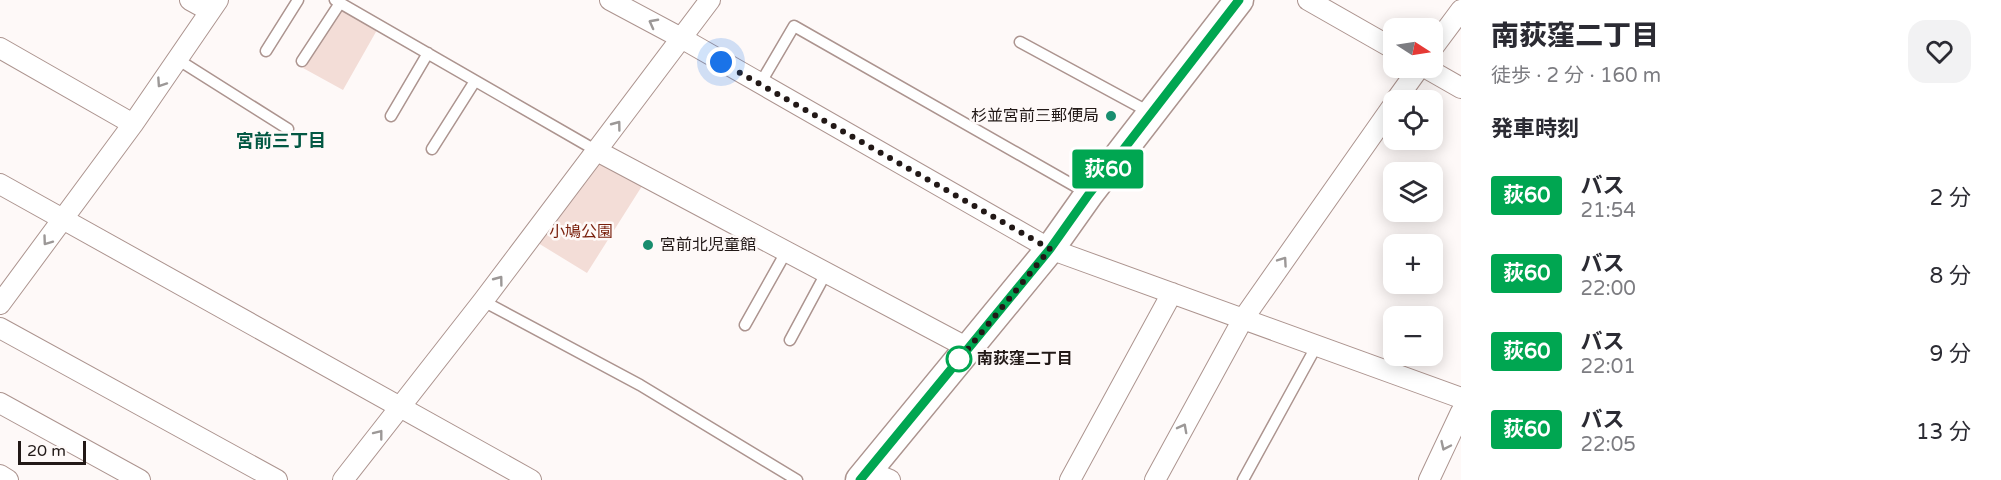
<!DOCTYPE html>
<html lang="ja">
<meta charset="utf-8">
<style>
:root{--surface:#fff;--page:#f2f2f3;--text:#2b2b33;--muted:#7c7c81}
body{margin:0;font-family:"Varela Round","Noto Sans JP",sans-serif;background:var(--page);color:var(--text);height:100vh;display:flex;flex-direction:column;font-size:22px;white-space:nowrap}
*{box-sizing:border-box;margin:0}
p{font-size:20px;color:var(--muted)}
.icon{flex:none;width:33px;height:33px;fill:none;stroke:currentColor;stroke-width:2;stroke-linecap:round;stroke-linejoin:round}
.map{position:relative;flex:1;overflow:hidden}
.details{display:flex;flex-direction:column;background:var(--surface);width:540px}
.details>*{flex:none}
.badge{padding:0 12px;border-radius:4px;font-size:21px;line-height:39px}
.needle{width:39px;rotate:102deg}
.buttons{position:absolute;left:1383px;top:18px;display:grid;gap:12px}
.buttons a{display:grid;place-items:center;width:60px;height:60px;border-radius:12px;background:var(--surface);box-shadow:0 3px 15px #0003;font-size:30px}
.scale{position:absolute;left:18px;bottom:15px;width:68px;box-sizing:border-box;padding-left:6px;border:3px solid #221917;border-top:0;font-size:16px;line-height:21px;white-space:nowrap;color:#221917;-webkit-text-stroke:4px #fef9f8;paint-order:stroke}
.you{position:absolute;width:30px;height:30px;margin:-15px;border:4px solid #fff;border-radius:50%;background:#1a73e8;box-shadow:0 0 0 9px #1a73e833}
.map>.badge{position:absolute;translate:-50% -50%;box-shadow:0 0 0 3px #fff}
h2{padding:0 30px;font-size:22px;line-height:54px}
.round{display:grid;place-items:center;flex:none;width:63px;height:63px;border-radius:18px;background:var(--page)}
.head{display:flex;align-items:center;justify-content:space-between;height:102px;padding:0 30px}
h1{font-size:28px;font-weight:800;line-height:45px}
ul{padding:0;list-style:none}
li{display:flex;align-items:center;gap:18px;height:78px;padding:0 30px}
li div{flex:1}
li b{display:block;font-size:22px}
li em{font-style:normal}
li .badge{min-width:66px;font-weight:700;text-align:center}
main{display:flex;flex:1;min-height:0}
.map>svg:first-child{display:block}
.green{fill:#f3ddd7}
.lines{fill:none;stroke-linecap:round;stroke-linejoin:round}
.lane-casing{stroke:#ac948f;stroke-width:13}
.street-casing{stroke:#ac948f;stroke-width:22}
.secondary-casing{stroke:#ac948f;stroke-width:31}
.lane{stroke:#fff;stroke-width:10}
.street{stroke:#fff;stroke-width:20}
.secondary{stroke:#fff;stroke-width:28}
.oneway{stroke:#9c9897}
.line-casing{stroke:#fff;stroke-width:14}
.line{stroke:#00a651;stroke-width:9}
.walk{stroke:#221917;stroke-width:6;stroke-dasharray:0 10.8}
.poi-dot{fill:#188d6e;stroke:#fef9f8;stroke-width:2}
.stop-dot{fill:#fff;stroke:#00a651;stroke-width:3}
.labels{text-anchor:middle;dominant-baseline:central;stroke-width:5;stroke-linejoin:round;paint-order:stroke}
.poi-label{font-size:16px;fill:#221917;stroke:#fef9f8;text-anchor:end}
.park-label{font-size:16px;fill:#781e0b;stroke:#fef9f8}
.stop-label{font-size:16px;font-weight:bold;fill:#221917;stroke:#fef9f8;text-anchor:start}
.neighbourhood-label{font-size:18px;font-weight:bold;fill:#035843;stroke:#fef9f8}
</style>
<main>
<div class="map">
<svg width="1461" height="480" viewBox="0 0 1461 480">
<rect width="100%" height="100%" fill="#fef9f8"/>
<path class="green" d="M342,9L377,30L343,90L303,68Z
M599,162L642,186L587,273L538,243Z"/>
<g class="lines">
<g class="lane-casing">
<path id="lane" d="M335,0L597,151
M1020,42L1151,113
M266,51L298,0
M177,59L288,129
M302,61L340,3
M760,84L794,26L1087,193
M391,116L428,53
M432,149L475,81
M483,301L640,385L797,480
M745,325L786,252
M790,340L826,273
M1243,480L1317,345"/>
</g>
<g class="street-casing">
<path id="street" d="M190,0L210,11
M610,0L683,39L1050,249L1461,398
M1308,0L1394,49
M0,48L133,124
M1432,49L1461,10
M1426,68L1461,88
M1396,100L1419,68
M597,151L968,348
M0,184L531,480
M0,304L133,124L218,0
M0,328L277,480
M0,403L140,480
M868,471L890,480
M0,475L8,480
M343,480L483,301L710,0
M1070,480L1172,293
M1155,480L1243,319L1394,104
M1429,480L1461,412"/>
</g>
<g class="secondary-casing">
<path id="secondary" d="M860,480L1050,249L1089,194L1239,0"/>
</g>
<use href="#lane" class="lane"/>
<use href="#street" class="street"/>
<use href="#secondary" class="secondary"/>
</g>
<defs><path id="oneway-chevron" d="M-2-3.5L2.5 0L-2 3.5" fill="none" stroke-width="1.6" stroke-linecap="round" stroke-linejoin="round" transform="scale(1.5)"/></defs>
<g class="oneway">
<use href="#oneway-chevron" transform="translate(653 23) rotate(-152)"/>
<use href="#oneway-chevron" transform="translate(161 83) rotate(124)"/>
<use href="#oneway-chevron" transform="translate(617 125) rotate(-53)"/>
<use href="#oneway-chevron" transform="translate(47 241) rotate(126)"/>
<use href="#oneway-chevron" transform="translate(1283 261) rotate(-55)"/>
<use href="#oneway-chevron" transform="translate(499 280) rotate(-53)"/>
<use href="#oneway-chevron" transform="translate(1183 428) rotate(-62)"/>
<use href="#oneway-chevron" transform="translate(379 434) rotate(-52)"/>
<use href="#oneway-chevron" transform="translate(1445 446) rotate(115)"/>
</g>
<g class="lines">
<g class="line-casing">
<path id="line" d="M860,480L1050,249L1089,194L1239,0"/>
</g>
<use href="#line" class="line"/>
<path class="walk" d="M721,62L1050,249L954,366L959,359"/>
</g>
<g class="poi-dot">
<circle cx="1111" cy="116" r="6"/>
<circle cx="648" cy="245" r="6"/>
</g>
<circle class="stop-dot" cx="959" cy="359" r="12"/>
<g class="labels">
<g class="poi-label">
<text x="1099" y="116">杉並宮前三郵便局</text>
<text x="660" y="245" text-anchor="start">宮前北児童館</text>
</g>
<g class="park-label">
<text x="581" y="232">小鳩公園</text>
</g>
<g class="stop-label">
<text x="977" y="359">南荻窪二丁目</text>
</g>
<g class="neighbourhood-label">
<text x="281" y="141">宮前三丁目</text>
</g>
</g>
</svg>
<div class="buttons">
<a><svg class="needle" viewBox="-14 -14 28 28"><path d="M0-13l5 13h-10z" fill="#e53935"/><path d="M0 13l5-13h-10z" fill="#7c7c81"/></svg></a>
<a><svg class="icon" aria-label="locate" viewBox="0 0 24 24"><circle cx="12" cy="12" r="6"/><path d="M12 2v4M12 18v4M2 12h4M18 12h4"/></svg></a>
<a><svg class="icon" aria-label="layers" viewBox="0 0 24 24"><path d="M12 4l9 5-9 5-9-5zM3 14l9 5 9-5"/></svg></a>
<a>+</a>
<a>−</a>
</div>
<div class="scale">20 m</div>
<div class="you" style="left:721px;top:62px"></div>
<b class="badge" style="left:1108px;top:169px;background:#00a651;color:#fff">荻60</b>
</div>
<section class="details">
<div class="head"><div><h1>南荻窪二丁目</h1><p>徒歩 · 2 分 · 160 m</p></div><a class="round"><svg class="icon" aria-label="heart" viewBox="0 0 24 24"><path d="M12 20l-8-8c-3-5 5-10 8-4 3-6 11-1 8 4z"/></svg></a></div>
<h2>発車時刻</h2>
<ul>
<li><span class="badge" style="background:#00a651;color:#fff">荻60</span><div><b>バス</b><p>21:54</p></div><em>2 分</em></li>
<li><span class="badge" style="background:#00a651;color:#fff">荻60</span><div><b>バス</b><p>22:00</p></div><em>8 分</em></li>
<li><span class="badge" style="background:#00a651;color:#fff">荻60</span><div><b>バス</b><p>22:01</p></div><em>9 分</em></li>
<li><span class="badge" style="background:#00a651;color:#fff">荻60</span><div><b>バス</b><p>22:05</p></div><em>13 分</em></li>
</ul>
</section>
</main>
